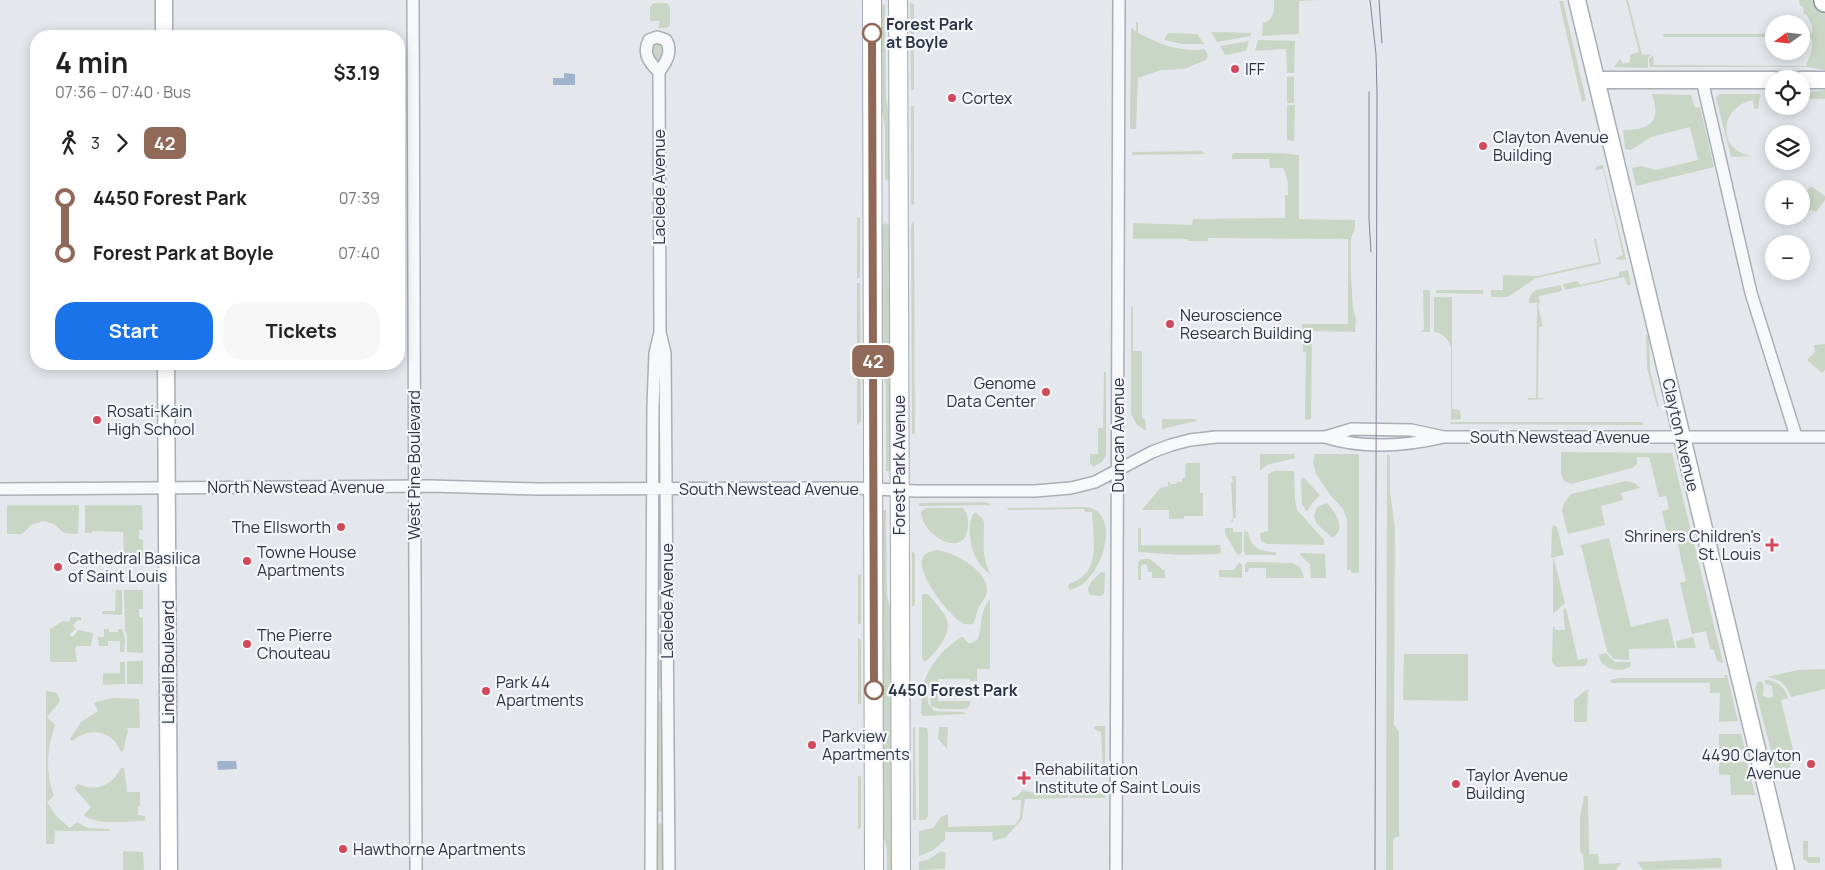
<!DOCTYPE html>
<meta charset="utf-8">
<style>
:root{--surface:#fff;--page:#f6f6f6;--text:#222;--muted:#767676;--accent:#1a73e8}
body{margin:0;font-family:Manrope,sans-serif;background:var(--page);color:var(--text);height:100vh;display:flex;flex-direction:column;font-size:19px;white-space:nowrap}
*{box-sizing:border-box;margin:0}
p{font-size:16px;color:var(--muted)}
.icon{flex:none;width:28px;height:28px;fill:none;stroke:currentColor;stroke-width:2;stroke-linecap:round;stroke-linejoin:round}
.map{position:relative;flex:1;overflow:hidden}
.side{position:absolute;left:30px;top:30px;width:375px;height:340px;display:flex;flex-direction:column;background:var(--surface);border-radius:20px;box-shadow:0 2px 12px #0003}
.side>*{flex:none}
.badge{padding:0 10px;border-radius:8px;font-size:18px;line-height:32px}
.needle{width:32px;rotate:255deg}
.buttons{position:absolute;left:1765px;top:15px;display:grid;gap:10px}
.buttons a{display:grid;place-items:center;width:45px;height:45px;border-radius:50%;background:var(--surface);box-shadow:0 2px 12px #0003;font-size:25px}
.map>.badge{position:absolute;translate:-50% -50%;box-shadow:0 0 0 2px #fff}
.legs{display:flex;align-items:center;gap:8px;height:55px;padding:0 25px;font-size:16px}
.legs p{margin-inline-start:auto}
.summary{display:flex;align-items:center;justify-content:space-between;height:85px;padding:0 25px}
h1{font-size:28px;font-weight:700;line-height:38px}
.cta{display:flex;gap:10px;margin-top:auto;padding:10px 25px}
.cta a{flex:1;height:58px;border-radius:20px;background:var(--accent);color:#fff;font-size:20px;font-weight:700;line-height:58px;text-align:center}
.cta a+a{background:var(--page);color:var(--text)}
ul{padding:0 25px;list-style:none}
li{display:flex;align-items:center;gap:18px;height:55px;font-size:19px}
li i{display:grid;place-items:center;width:8px;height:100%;margin:0 6px;background:currentColor}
li i::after{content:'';width:12px;height:12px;margin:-6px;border:4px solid;border-radius:50%;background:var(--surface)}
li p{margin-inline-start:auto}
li:first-child i{background:linear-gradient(#0000 50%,currentColor 0)}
li:last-child i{background:linear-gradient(currentColor 50%,#0000 0)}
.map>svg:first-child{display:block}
.green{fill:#c9d6c5}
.water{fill:#9fb4cc}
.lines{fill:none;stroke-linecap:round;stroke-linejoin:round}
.street-casing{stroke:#a9aeb7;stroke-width:14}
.secondary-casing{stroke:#a9aeb7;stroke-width:19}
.primary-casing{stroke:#a3abb8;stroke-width:20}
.highway-casing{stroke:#8b94a3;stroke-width:24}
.street{stroke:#f7f8fa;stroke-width:11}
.secondary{stroke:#fff;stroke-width:16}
.primary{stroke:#fff;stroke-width:18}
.highway{stroke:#fff;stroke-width:21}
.tram{stroke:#7d8696;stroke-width:1}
.line-1-casing{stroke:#fff;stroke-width:11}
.line-1{stroke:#916958;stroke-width:8}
.stop-1-dot{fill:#fff;stroke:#916958;stroke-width:2.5}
.poi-dot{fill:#d1495b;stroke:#f4f6f9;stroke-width:2}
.labels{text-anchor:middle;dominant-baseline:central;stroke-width:4.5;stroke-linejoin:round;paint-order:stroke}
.stop-label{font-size:16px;font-weight:bold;fill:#2b3445;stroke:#f4f6f9;text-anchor:start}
.poi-label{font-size:16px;fill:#2b3445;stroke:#f4f6f9;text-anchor:start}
.street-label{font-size:16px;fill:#2b3445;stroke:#f4f6f9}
</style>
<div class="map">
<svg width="1825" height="870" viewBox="0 0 1825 870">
<rect width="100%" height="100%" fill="#e4e7ec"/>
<path class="green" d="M1274,0H1321L1299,1V34L1262,36L1263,23C1275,19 1274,11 1274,0Z
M1626,0H1628L1642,55L1651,54L1648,58V68L1614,67L1620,59L1623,64L1630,62V55L1639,52Z
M1799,0H1815L1825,13V70L1807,67H1650L1649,59L1653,55L1654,65L1806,66L1812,49V38L1801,37V34H1812V26L1807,15L1804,14L1803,7L1800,5Z
M1559,1H1563L1586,100L1582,102Z
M654,3H667L670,7V26L666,28H658L660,21H650V7Z
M910,3L914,4V90H911Z
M879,5H885L886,98L891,125L890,180L888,181L885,178V127L880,100Z
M1136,22H1138V33C1160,44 1180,53 1205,49L1208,56L1206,60L1184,69L1161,70L1138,78L1136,129H1130L1131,28L1136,31Z
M1211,32L1251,33V36L1217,42Z
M1168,33L1197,34L1204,44H1182L1164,40Z
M1663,34H1774V37H1664Z
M1258,40L1295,41L1294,73H1287L1286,49L1255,51Z
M1249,41L1246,51L1225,55L1220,46Z
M653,42H662L665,53L660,62L654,61L650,46Z
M1816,70L1825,73L1616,72L1615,71Z
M1294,76V103H1287V77Z
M1825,90V99H1801V93Z
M1652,94L1691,95L1695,108L1700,107L1714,167L1636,186L1632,168L1641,166L1656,170L1698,160L1690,127L1651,137L1631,150L1625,149L1623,130C1652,130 1661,121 1652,94Z
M1719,94H1760L1758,109L1754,108L1753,100C1718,107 1717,153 1753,156L1731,157L1716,98Z
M1287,105H1295L1294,141L1287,140Z
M911,106H914V205L911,204Z
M1201,151L1205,154L1132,155V152Z
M1234,153H1279L1299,155V219L1355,220V227L1351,239V276L1353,309L1356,318L1355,332L1312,331L1311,419L1305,420L1306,352H1303L1302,324H1348V239L1208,238V241H1188V239H1133V223L1192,225L1193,219L1285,218V195H1288C1288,184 1288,177 1283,168H1270L1269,159H1232V155Z
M1603,165L1626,259L1619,260L1615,258L1623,255L1603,169L1595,170L1597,166Z
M1811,186L1825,196V200L1816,212L1812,210L1801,212V193L1807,191Z
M857,217H860V278H857Z
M914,220L915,434H912L911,226Z
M885,223L891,226L892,471H886V386L881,366L880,227Z
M1594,239H1596L1601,264L1536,278L1511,295L1507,297H1491V290H1503V275L1537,276L1599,262Z
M1628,270L1631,285H1627L1624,277L1565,290L1563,284L1578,281L1580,285L1619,276V272Z
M857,283H860L861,421L857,426Z
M1561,285L1562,291L1539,296L1540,302L1538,306L1543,326L1539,327L1538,398L1546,399L1528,400V398H1536L1537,303H1529C1530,297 1530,293 1536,290Z
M1423,290H1430V332H1420L1424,329Z
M1436,290H1483V294L1436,293Z
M1434,297H1452V409L1460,410L1461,419L1451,420V348C1448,339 1444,333 1434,332Z
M1131,306L1133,307V351H1142V418L1145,419L1146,431L1137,425L1131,414Z
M1646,335L1649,336L1650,370L1659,407H1657L1647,368Z
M1825,344V370L1822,373L1807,360L1815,352L1814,345Z
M1104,372H1106V455L1102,462L1093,467L1092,464L1090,465V454H1098V428H1103Z
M1162,419H1197L1196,421L1162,429Z
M1450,422H1643V425L1451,424Z
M1561,452L1672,453L1723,663L1717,661L1714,650L1710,649L1706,631L1692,634L1680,583L1686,581L1676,536L1668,538L1662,511L1669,509L1666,496L1659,497L1649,457H1637V464L1632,468L1571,484L1564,481L1561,474Z
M1260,454H1294L1295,458L1267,465L1260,471Z
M1315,454H1359V573H1351V570H1347V520L1343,509L1331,496L1316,474L1313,462Z
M1387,454L1390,456V490L1395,529L1394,725L1399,732V837H1395L1393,841V870H1386Z
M1186,463H1200V493H1203V516H1184V519H1169V510H1142L1160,488L1168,486V482H1170V484H1177V482H1182V478H1185Z
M1274,471H1294L1295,500L1297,510L1324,540V545L1267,544L1261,541L1260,533L1268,531V474Z
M1231,476H1236V518H1233V522H1231L1233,517L1231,483L1233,481Z
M1303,477L1320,495L1310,506L1307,512L1302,504L1301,480Z
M1626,481L1635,483L1640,488L1621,493L1623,500L1601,506L1605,525L1568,534L1562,511L1564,503L1571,494Z
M986,502L991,505L919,506V503Z
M1327,503C1336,512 1347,530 1332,538L1316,523L1314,516L1317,507Z
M7,505H79L78,534L64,533L54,524L43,521L31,525L22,534H7Z
M85,505H142L143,530H139V539L143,540V558L124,559L123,532L92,531V533H85Z
M1084,507C1124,508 1103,584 1070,590L1068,587L1069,584C1102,573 1093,541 1092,512H1085L1084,509L1008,510L1007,508Z
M927,508H963C968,513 968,519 968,526C966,561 921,536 921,511Z
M881,510H886L887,596L892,614L893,870H887V849L882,829Z
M975,512L983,519L984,523C984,542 981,560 992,576C986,571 979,565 976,558C970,547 966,521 975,512Z
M1553,525L1557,527L1564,555L1551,558L1552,527Z
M1138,528H1141V545H1220L1221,553L1217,554L1181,555L1138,552Z
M1225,528H1233V532H1242V551L1240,555L1237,554L1225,534Z
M1244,531L1248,532C1251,548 1260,552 1276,552V555H1246L1244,551Z
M1609,538L1631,627L1668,618L1675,648L1629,649V660L1614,659L1607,651L1582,549L1580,545Z
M937,550C954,552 986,570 987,588C988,596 981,603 978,609C976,614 976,619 973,624C970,624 968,625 965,624C951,620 914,571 923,557C926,552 933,551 937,550Z
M912,551L915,554V604L914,606H912Z
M1301,553L1325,554L1326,578H1311L1310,564L1300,555Z
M1141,559H1150L1163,570H1165V578H1152V572H1148L1147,565L1144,564L1141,566V580H1138V563Z
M1553,559H1554L1565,603L1553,614Z
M1239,562L1242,565V578L1219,577V570H1234Z
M1247,562L1292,563L1300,567L1304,578H1266V568H1249L1248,572H1245V565Z
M1101,572L1105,573L1104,594L1101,596L1089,595L1088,589L1091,582Z
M861,574V623L858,625V575Z
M658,579H662L663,688L658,689L656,688L655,580Z
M116,590H122V615L102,614V611H115Z
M124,590H143V609H139V617L143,618V653L127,652V636L125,630Z
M923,594H928C946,616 957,622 938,648C934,653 930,659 924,662L922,658V596Z
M990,599V669H977V681H970L969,679H938V701H971L968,708L964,709H939L931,706L929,688L924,682C931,662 944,649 961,637H963L968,643H972L978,639C983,625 979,612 990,599Z
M1566,608L1578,660L1588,658L1586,665L1584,666L1557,667L1554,665L1552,661L1553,625L1556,630H1565L1563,609Z
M71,617H81V621L78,620L73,625L76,629L70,634V636L73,637L78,630L93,633L91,646H77L75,648L77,662H50V629L63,621L69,622Z
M104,629H109V632H118V629H122L125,638L124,652H120V641H108V646H99L98,637H104Z
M1693,637L1696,648H1677L1676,641Z
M858,638L861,640V704H858Z
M1606,653L1615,662H1631L1630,667C1619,673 1600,669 1599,655Z
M1404,654H1468V701L1403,700Z
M127,661H143V684H127Z
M120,662H125V684L103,685V673H120Z
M1825,669V689L1791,697C1787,685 1779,678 1766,677L1798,670Z
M1724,675H1727L1738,721L1719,722L1720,693H1710V683H1611L1610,680L1619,678H1725Z
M1764,680C1777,680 1784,686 1788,698L1781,700L1796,762L1790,764L1791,771L1779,774L1776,771L1755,688L1758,682L1761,681L1764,686L1763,696L1768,698L1773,697L1772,686L1766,684Z
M924,688L927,690L928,703L934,711L963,712L966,714L923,716L921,714L922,691Z
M1586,690H1588L1587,722H1574V700Z
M46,691L57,693L60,701L47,717L55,725C47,749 45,771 54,796L47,802L56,816L70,828L77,822L88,828L109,829L110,831H55L54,844H46Z
M111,698L139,699L140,728H127L128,730L123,751L121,752C112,729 89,727 72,741L70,739L81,722L98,711L94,703Z
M659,701L663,703L664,810L659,812L656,810V703Z
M1095,726H1105V776H1099L1100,772H1094L1095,768L1099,770H1103L1101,732L1094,729Z
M915,727L916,820H913V728Z
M919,727L927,728L928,733V816L925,820H919Z
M939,727H948L947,749L938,739Z
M1719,734H1741L1745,749H1719Z
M1719,762H1747L1755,795H1731L1730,775H1719Z
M121,768H124L127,792H140V806H138V815L145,816V821C128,821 96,826 84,815L91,807L74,788L78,784C96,792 112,786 121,768Z
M858,775L861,777V827L858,830Z
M1071,783H1083L1091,793L1105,794V798H1070L1068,785Z
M1067,785L1068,798L1025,799L1022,819L1006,837L993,841L992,832H945V840L932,851L919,856V831L933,828L941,817L948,814V827L1015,825L1020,818L1021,800H1012V798L1017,796L1023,790C1038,795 1053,796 1067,785Z
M1584,796H1588L1589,854H1598L1599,864L1621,863L1616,870H1584L1583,855L1580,851V817Z
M660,823L664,826V870H655L656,825Z
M1803,841H1808V857H1820V863H1809L1803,859Z
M123,851L143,852L144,870H123Z
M941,851L946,853L945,869L919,870V862L929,859Z
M1721,858L1722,868L1643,870L1637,862Z"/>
<path class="water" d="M564,73L575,74V85H553V78H564Z
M218,761H236L237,769L218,770L217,762Z"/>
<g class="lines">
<g class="street-casing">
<path id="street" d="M413,0L416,870
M1702,80L1751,293L1796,436
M660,332L665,353L669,870
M1325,437C1363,449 1406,446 1444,437H1825
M0,489L430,486L537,489L856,488L916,491H1035L1071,488L1095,482L1152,452L1171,445L1190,440L1216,437H1325L1352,429L1411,430L1444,437
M651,870L653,406L655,353L660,332L659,72C666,62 673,52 666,40L657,37L649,40C642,54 650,63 659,72
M1116,870L1119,0"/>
</g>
<g class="secondary-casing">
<path id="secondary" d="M164,0V36
M1577,0L1786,870
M1596,80H1774
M1801,80H1825
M166,364L169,870"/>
</g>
<g class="primary-casing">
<path id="primary" d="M872,0L874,870
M898,0L901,870"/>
</g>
<g class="highway-casing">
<path id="highway" d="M1825,0V1"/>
</g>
<use href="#street" class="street"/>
<use href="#secondary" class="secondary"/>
<use href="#primary" class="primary"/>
<use href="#highway" class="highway"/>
<path class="tram" d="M1370,0L1376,54L1377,93L1375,870
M1379,0L1382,43
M1369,92V219L1371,252"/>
</g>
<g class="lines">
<g class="line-1-casing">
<path id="line-1" d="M872,33L874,690"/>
</g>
<use href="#line-1" class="line-1"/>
</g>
<g class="stop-1-dot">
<circle cx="872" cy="33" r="9"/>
<circle cx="874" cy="690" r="9"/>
</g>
<g class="poi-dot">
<circle cx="1235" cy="69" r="5"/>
<circle cx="952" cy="98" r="5"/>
<circle cx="1483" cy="146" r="5"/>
<circle cx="1170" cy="324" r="5"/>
<circle cx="1046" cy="392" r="5"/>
<circle cx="97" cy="420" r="5"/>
<circle cx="341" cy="527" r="5"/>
<path d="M1769.5 537.5h5v5h5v5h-5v5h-5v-5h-5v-5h5z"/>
<circle cx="247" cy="561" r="5"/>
<circle cx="58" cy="567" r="5"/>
<circle cx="247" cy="644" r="5"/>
<circle cx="486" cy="691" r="5"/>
<circle cx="812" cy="745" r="5"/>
<circle cx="1811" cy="764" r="5"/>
<path d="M1021.5 770.5h5v5h5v5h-5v5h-5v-5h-5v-5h5z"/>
<circle cx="1456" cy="784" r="5"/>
<circle cx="343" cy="849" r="5"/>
</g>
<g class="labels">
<g class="stop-label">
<text x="886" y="24">Forest Park<tspan x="886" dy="18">at Boyle</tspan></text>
<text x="888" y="690">4450 Forest Park</text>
</g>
<g class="poi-label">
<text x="1245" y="69">IFF</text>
<text x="962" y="98">Cortex</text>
<text x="1493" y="137">Clayton Avenue<tspan x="1493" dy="18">Building</tspan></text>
<text x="1180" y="315">Neuroscience<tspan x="1180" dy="18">Research Building</tspan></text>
<text x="1036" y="383" text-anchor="end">Genome<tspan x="1036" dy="18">Data Center</tspan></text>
<text x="107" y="411">Rosati-Kain<tspan x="107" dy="18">High School</tspan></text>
<text x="331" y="527" text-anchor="end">The Ellsworth</text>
<text x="1761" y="536" text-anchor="end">Shriners Children's<tspan x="1761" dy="18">St. Louis</tspan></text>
<text x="257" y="552">Towne House<tspan x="257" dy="18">Apartments</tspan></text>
<text x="68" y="558">Cathedral Basilica<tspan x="68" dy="18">of Saint Louis</tspan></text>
<text x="257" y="635">The Pierre<tspan x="257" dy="18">Chouteau</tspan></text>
<text x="496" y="682">Park 44<tspan x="496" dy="18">Apartments</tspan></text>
<text x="822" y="736">Parkview<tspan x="822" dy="18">Apartments</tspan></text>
<text x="1801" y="755" text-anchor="end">4490 Clayton<tspan x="1801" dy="18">Avenue</tspan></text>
<text x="1035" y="769">Rehabilitation<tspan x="1035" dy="18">Institute of Saint Louis</tspan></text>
<text x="1466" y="775">Taylor Avenue<tspan x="1466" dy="18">Building</tspan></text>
<text x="353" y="849">Hawthorne Apartments</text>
</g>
<g class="street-label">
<text transform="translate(659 187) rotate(-90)">Laclede Avenue</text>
<text transform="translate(1118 435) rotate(-90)">Duncan Avenue</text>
<text transform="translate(1681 435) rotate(77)">Clayton Avenue</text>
<text x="1560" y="437">South Newstead Avenue</text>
<text transform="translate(414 465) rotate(-90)">West Pine Boulevard</text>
<text transform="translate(899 465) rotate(-90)">Forest Park Avenue</text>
<text x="296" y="487">North Newstead Avenue</text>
<text x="769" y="489">South Newstead Avenue</text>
<text transform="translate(667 601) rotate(-90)">Laclede Avenue</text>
<text transform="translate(168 662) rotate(-90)">Lindell Boulevard</text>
</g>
</g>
</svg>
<div class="buttons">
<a><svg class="needle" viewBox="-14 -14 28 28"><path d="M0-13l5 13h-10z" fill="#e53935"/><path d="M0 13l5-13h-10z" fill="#767676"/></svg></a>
<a><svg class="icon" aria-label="locate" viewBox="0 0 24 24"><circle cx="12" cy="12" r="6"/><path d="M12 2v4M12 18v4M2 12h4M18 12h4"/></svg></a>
<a><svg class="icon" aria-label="layers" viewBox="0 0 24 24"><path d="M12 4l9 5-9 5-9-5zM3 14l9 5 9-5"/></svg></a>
<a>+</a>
<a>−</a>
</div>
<b class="badge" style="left:873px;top:361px;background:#916958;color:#fff">42</b>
<section class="side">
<div class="summary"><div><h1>4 min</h1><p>07:36 – 07:40 · Bus</p></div><b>$3.19</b></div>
<div class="legs"><svg class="icon" aria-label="walk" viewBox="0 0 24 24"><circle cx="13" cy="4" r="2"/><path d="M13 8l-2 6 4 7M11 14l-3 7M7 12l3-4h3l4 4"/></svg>3<svg class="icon" aria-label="forward" viewBox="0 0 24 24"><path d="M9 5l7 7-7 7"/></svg><b class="badge" style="background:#916958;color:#fff">42</b></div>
<ul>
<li><i style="color:#916958"></i><b>4450 Forest Park</b><p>07:39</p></li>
<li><i style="color:#916958"></i><b>Forest Park at Boyle</b><p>07:40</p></li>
</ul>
<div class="cta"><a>Start</a><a>Tickets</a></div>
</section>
</div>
